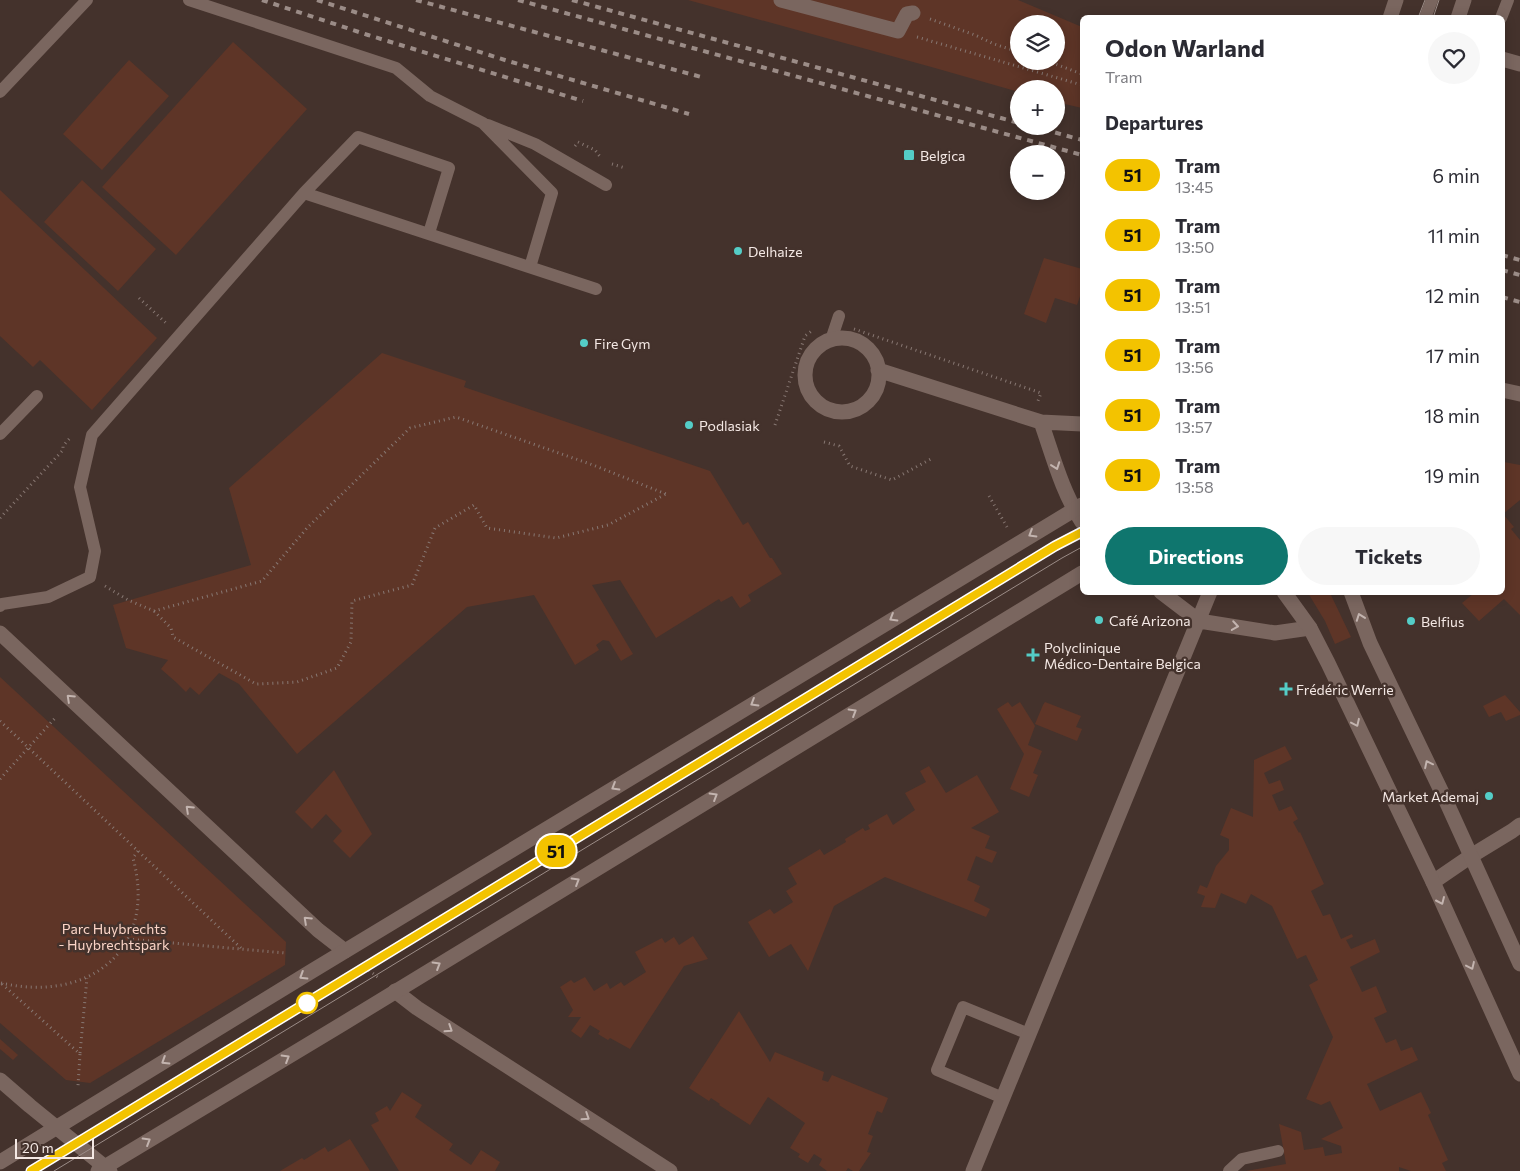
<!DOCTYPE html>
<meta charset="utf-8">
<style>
:root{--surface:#fff;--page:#f7f7f7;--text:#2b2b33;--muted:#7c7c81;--accent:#0f766e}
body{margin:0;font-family:Commissioner,sans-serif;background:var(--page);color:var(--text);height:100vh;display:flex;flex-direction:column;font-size:19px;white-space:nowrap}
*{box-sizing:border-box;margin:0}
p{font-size:16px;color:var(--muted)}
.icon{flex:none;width:28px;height:28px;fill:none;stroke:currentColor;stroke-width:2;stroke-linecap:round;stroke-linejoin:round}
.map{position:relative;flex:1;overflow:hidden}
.sheet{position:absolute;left:1080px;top:15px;width:425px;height:580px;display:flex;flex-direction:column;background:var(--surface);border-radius:8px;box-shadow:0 2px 12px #0003}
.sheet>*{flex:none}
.badge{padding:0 10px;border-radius:16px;font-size:18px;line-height:32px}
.tools{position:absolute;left:1010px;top:15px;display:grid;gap:10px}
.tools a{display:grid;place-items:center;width:55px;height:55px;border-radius:50%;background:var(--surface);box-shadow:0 2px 12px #0003;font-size:25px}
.scale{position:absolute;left:15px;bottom:12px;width:79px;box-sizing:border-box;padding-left:5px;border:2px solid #f4e8e4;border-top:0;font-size:14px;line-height:18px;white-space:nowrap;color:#f4e8e4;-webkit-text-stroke:4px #44322c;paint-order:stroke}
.map>.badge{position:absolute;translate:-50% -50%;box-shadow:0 0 0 2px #fff}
h2{padding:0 25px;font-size:19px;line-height:45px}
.round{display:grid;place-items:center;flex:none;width:52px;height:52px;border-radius:26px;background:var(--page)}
.overview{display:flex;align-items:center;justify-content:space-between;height:85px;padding:0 25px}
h1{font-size:24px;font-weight:700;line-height:38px}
.action{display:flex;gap:10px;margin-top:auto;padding:10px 25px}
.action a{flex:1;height:58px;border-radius:30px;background:var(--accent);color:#fff;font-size:20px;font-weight:700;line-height:58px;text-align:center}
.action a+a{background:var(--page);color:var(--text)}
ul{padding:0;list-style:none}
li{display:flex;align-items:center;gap:15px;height:60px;padding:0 25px}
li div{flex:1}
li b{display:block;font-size:19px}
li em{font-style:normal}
li .badge{min-width:55px;font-weight:700;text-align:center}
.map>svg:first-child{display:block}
.green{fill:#5e3527;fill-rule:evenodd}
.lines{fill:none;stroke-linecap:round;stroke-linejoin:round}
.path{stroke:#887873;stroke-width:3;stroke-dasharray:1 4;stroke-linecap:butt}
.service{stroke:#7a665f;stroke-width:12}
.pedestrian{stroke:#7a665f;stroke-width:15}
.minor{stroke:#7a665f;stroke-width:15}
.tertiary{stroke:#7a665f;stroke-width:15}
.tram{stroke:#9b8c87;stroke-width:1}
.rail{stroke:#9b8c87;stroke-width:4;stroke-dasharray:6 6;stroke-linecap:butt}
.oneway{stroke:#c3b4af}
.line-casing{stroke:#fff;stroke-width:11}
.line{stroke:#f3c300;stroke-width:8}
.poi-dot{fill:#54cdc7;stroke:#44322c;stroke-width:2}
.stop-dot{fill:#fff;stroke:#f3c300;stroke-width:2.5}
.labels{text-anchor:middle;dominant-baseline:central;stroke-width:5;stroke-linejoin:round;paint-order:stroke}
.poi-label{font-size:14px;fill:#f4e8e4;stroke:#44322c;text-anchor:start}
.park-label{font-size:14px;fill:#fbd4c6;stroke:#44322c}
</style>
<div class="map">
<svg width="1520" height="1171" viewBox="0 0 1520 1171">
<rect width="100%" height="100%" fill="#44322c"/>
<path class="green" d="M688,0H1018L1082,27V108L1056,102V89H1019V92L935,68ZM1019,24H1056V61H1019Z
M233,42L307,109L176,255L102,187Z
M129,60L169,96L102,170L63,134Z
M82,180L156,249L118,291L44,222Z
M0,190L157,338L92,410L40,360L33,367L0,336Z
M1044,258L1082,269V290L1077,305L1055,298L1046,323L1024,314Z
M382,353L466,381L464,387L710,471L743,525L748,522L770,558H772L782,574L748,595L751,601L740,608L732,596L721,602L719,599L656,638L620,580L592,585L633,654L621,661L609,641L603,640L596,645L599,650L575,665L534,595L467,607L297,754L239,684L219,673L199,695L190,687L186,692L177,683L161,669L168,660L126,648L113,605L251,565L229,488Z
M1503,457H1504V462L1520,465V500L1503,514L1514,527L1511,529L1520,540V615L1504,599L1479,621L1462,603L1473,594L1472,593L1502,592Z
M1310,592L1330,593L1351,637L1335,644L1325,621L1308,593Z
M0,677L286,942L285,965L90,1083L66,1080L0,1023Z
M1505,695L1520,712V715L1506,721L1501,712L1489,717L1483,706Z
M1008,702L1012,707L1020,702L1035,726L1028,745L1042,751L1033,773L1038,775L1029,797L1010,789L1024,754L997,709Z
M1045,702L1081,716L1076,727L1082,729L1077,741L1035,724L1043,705Z
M1285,746L1292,759L1264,773L1269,784L1280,780L1284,790L1272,795L1279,811L1291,806L1298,819L1293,822L1299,833L1300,832L1324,884L1311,891L1323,916L1330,914L1341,939L1352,934L1353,937L1346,940L1351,949L1375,939L1380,952L1350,967L1362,992L1376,986L1387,1012L1374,1018L1386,1043L1396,1039L1401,1051L1412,1047L1418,1060L1367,1084L1380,1111L1421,1092L1431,1113L1428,1115L1448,1160L1442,1163L1446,1171H1411L1399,1167V1171H1246L1286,1164L1279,1124L1301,1132L1304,1150L1323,1147L1325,1156L1342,1153L1341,1146L1321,1139L1343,1128L1330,1101L1321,1105L1306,1099L1333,1037L1309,985L1318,980L1306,955L1297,959L1272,906L1251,894L1246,904L1221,893L1215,908L1201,907L1205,896L1197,893L1200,885L1207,888L1216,866L1229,850V839L1220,835L1231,808L1253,817L1254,760Z
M929,766L946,793L977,775L999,812L971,828L990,836L985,848L997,852L992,863L976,856L967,880L980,886L974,901L990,909L986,917L885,877L834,906L808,971L791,944L769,957L748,922L770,909L774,914L793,902L786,891L797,884L788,868L820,849L824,855L846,842L845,839L863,828L865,831L870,829L868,825L887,814L893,825L915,810L905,793L926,782L920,771Z
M334,770L372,834L350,858L333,841L342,831L326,814L312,829L295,812Z
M693,936L708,959L684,966L630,1049L610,1038L608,1040L598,1034L600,1031L590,1025L581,1038L571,1031L581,1017H568L573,1010L560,987L571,980L574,983L585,977L594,991L607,983L610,989L621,982L624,986L646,972L635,952L662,938L665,943L674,937L679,945Z
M739,1011L770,1062L775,1052L824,1072L822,1080L828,1082L832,1075L888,1098L882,1113L877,1111L868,1134L873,1136L867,1152L871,1153L859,1171H853L848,1168L846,1171H827L819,1165L822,1159L814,1154L808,1163L798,1157L800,1154L790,1148L805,1123L768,1097L750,1125L719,1105L720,1104L711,1098L709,1101L689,1088Z
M0,1039L18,1055L13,1060L0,1049Z
M402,1092L422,1105L415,1117L453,1144L449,1150L471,1165L481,1150L500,1162L495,1171H399L371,1125L379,1121L375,1113L387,1106L390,1111Z
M350,1139L370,1171H280L302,1158L304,1160L325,1147L328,1152Z"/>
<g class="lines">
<path class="path" d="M930,19L975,35L994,44L1019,52
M917,37L1082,85
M1047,61L1082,74
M575,146L578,142L595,150L601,158
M612,164L625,168
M139,298L166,323
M854,329L1041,393L1038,401
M775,425L805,336L813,330
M824,442L839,446L850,466L892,480L931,459
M989,496L1007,527
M0,518L63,450V446L70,438
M105,586L128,600L154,611L262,581L307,528L410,428L456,417L593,465L666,494
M154,611L171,628L173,637L256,684L297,682L337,668L351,642L352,601L412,585L435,528L474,505L487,528L556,538L608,525L666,494
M0,721L242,949
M0,779L56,717
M128,939L285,953
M361,964L380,979
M1,983C88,1003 158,951 133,858L138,851
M2,984L80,1054L78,1086
M80,1053L87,978"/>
<path class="service" d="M189,0L396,68L430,96L483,123L552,193L530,267
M1425,18L1432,0
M1501,18L1508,0
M0,92L87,0
M488,125L535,144L606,185
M304,193L596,289
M831,340L839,316
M0,434L37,396
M0,606L2,604L48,597L90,577L95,551L80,487L92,435L304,193L358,137L449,168L429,233
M1003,1098L937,1070L963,1007L1029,1034
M1229,1171L1242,1159L1278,1151"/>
<path class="pedestrian" d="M781,0L898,31L907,14L913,13"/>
<path class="minor" d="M1502,59L1520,64
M805 375a37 37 0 1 1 74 0a37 37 0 1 1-74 0Z
M878,370L1041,422L1082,424
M1502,390L1520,394
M1041,422C1053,456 1062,492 1082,522
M1161,592L1199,621L1275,633L1310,628
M0,633L318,930L345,951
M1433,882L1471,856L1512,831L1520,825
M395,991L417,1008L670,1171
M973,1171L1210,592"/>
<path class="tertiary" d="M1390,18L1396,0
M1458,18L1464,0
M1284,592L1310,628L1328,663L1433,882L1520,1074
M1351,592L1370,643L1446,801L1520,964
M0,1080L30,1106L110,1171
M0,1162L312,971L1082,505
M98,1171L344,1023L1082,573"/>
<path class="tram" d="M1418,18L1425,0
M1433,18L1439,0
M31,1171L1055,547L1082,532
M54,1171L1062,558L1082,547"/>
<path class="rail" d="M262,0L368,35L583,101
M317,0L508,61L689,114
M416,0L705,78
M518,0L1082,155
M572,0L1019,123
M1032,126L1082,140
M1502,255L1520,260
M1502,270L1520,275
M1502,297L1520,302"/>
</g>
<defs><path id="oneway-chevron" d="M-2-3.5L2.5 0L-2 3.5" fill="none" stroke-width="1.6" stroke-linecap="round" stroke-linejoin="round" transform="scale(1.25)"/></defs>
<g class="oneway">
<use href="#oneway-chevron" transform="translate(1056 466) rotate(70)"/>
<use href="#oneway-chevron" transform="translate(1032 534) rotate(149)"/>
<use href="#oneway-chevron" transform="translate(1360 617) rotate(-110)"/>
<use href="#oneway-chevron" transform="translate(893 618) rotate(149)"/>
<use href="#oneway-chevron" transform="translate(1235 626) rotate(9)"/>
<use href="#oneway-chevron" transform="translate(70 698) rotate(-137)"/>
<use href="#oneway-chevron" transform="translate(754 703) rotate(149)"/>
<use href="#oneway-chevron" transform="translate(853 712) rotate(-31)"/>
<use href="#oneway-chevron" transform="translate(1356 723) rotate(65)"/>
<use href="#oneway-chevron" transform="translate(1428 764) rotate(-116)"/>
<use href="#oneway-chevron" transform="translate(615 787) rotate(149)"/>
<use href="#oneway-chevron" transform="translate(714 796) rotate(-31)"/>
<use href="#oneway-chevron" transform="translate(189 809) rotate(-137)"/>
<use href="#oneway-chevron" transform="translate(576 881) rotate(-31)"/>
<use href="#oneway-chevron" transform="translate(1441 901) rotate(66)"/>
<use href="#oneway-chevron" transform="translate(307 920) rotate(-137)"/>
<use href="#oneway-chevron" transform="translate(437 965) rotate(-31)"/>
<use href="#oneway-chevron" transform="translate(1471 966) rotate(65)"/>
<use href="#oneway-chevron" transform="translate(303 976) rotate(148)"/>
<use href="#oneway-chevron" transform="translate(449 1029) rotate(33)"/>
<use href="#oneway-chevron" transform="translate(286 1058) rotate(-31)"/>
<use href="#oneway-chevron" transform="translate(165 1061) rotate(148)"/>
<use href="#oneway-chevron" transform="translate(586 1117) rotate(33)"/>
<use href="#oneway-chevron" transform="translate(147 1141) rotate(-31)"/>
</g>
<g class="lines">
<g class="line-casing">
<path id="line" d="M31,1171L1055,546L1082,532"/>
</g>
<use href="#line" class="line"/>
</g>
<g class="poi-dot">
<rect x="903" y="149" width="12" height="12" rx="2.5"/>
<circle cx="738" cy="251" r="5"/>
<circle cx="584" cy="343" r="5"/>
<circle cx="689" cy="425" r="5"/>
<circle cx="1099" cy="620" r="5"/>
<circle cx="1411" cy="621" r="5"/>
<path d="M1030.5 647.5h5v5h5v5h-5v5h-5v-5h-5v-5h5z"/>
<path d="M1283.5 681.5h5v5h5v5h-5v5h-5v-5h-5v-5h5z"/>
<circle cx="1489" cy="796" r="5"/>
</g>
<circle class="stop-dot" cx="307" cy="1003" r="10"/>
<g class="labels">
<g class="poi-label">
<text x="920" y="155">Belgica</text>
<text x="748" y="251">Delhaize</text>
<text x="594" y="343">Fire Gym</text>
<text x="699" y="425">Podlasiak</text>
<text x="1109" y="620">Café Arizona</text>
<text x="1421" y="621">Belfius</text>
<text x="1044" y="647">Polyclinique<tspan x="1044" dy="16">Médico-Dentaire Belgica</tspan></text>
<text x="1296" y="689">Frédéric Werrie</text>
<text x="1479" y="796" text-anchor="end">Market Ademaj</text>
</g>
<g class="park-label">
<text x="114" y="928">Parc Huybrechts<tspan x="114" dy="16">- Huybrechtspark</tspan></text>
</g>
</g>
</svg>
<div class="tools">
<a><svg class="icon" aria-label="layers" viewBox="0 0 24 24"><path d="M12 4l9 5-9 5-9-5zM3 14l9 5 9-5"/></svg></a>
<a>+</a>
<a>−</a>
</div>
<div class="scale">20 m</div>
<b class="badge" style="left:556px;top:851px;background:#f3c300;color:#111">51</b>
<section class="sheet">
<div class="overview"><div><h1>Odon Warland</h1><p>Tram</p></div><a class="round"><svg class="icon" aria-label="heart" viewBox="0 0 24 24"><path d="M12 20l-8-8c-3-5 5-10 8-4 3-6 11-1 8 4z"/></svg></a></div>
<h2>Departures</h2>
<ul>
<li><span class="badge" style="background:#f3c300;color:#111">51</span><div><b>Tram</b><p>13:45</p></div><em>6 min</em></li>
<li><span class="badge" style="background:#f3c300;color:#111">51</span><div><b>Tram</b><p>13:50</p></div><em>11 min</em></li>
<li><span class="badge" style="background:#f3c300;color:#111">51</span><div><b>Tram</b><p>13:51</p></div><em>12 min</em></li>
<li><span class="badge" style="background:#f3c300;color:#111">51</span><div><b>Tram</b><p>13:56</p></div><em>17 min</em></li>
<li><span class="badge" style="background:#f3c300;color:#111">51</span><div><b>Tram</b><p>13:57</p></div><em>18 min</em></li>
<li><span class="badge" style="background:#f3c300;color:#111">51</span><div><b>Tram</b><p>13:58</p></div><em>19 min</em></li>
</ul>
<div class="action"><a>Directions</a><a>Tickets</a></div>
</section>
</div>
